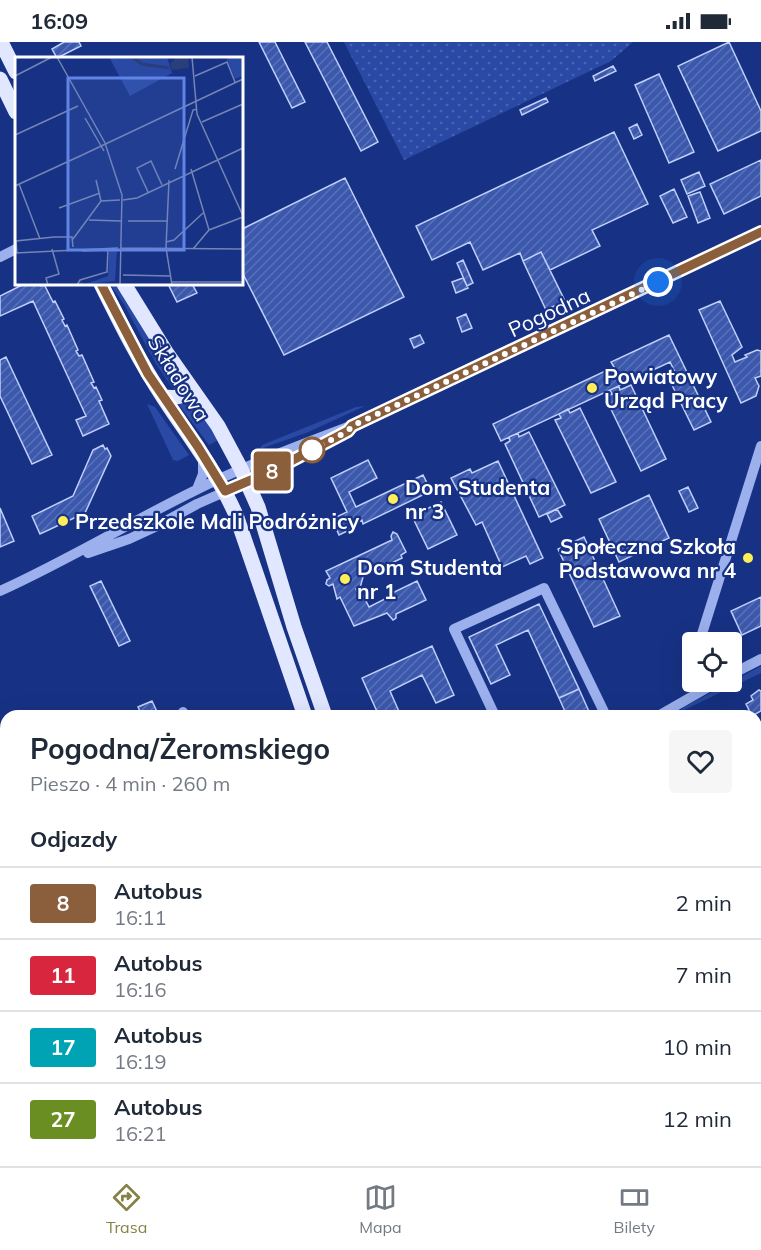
<!DOCTYPE html>
<html lang="pl">
<meta charset="utf-8">
<style>
:root{--surface:#fff;--page:#f6f6f7;--text:#1f2937;--muted:#747a83;--line:#e0e1e3;--accent:#848245}
body{margin:0;font-family:Mulish,sans-serif;background:var(--page);color:var(--text);height:100vh;display:flex;flex-direction:column;font-size:22px;white-space:nowrap}
*{box-sizing:border-box;margin:0}
p{font-size:20px;color:var(--muted)}
.icon{flex:none;width:33px;height:33px;fill:none;stroke:currentColor;stroke-width:2;stroke-linecap:round;stroke-linejoin:round}
.map{position:relative;flex:1;overflow:hidden}
.side{position:absolute;left:0px;top:668px;width:762px;height:458px;display:flex;flex-direction:column;background:var(--surface);border-radius:18px 18px 0 0;box-shadow:0 6px 24px #0002}
.side>*{flex:none}
.badge{padding:0 12px;border-radius:4px;font-size:21px;line-height:39px}
.tools{position:absolute;left:682px;top:590px;display:grid;gap:12px}
.tools a{display:grid;place-items:center;width:60px;height:60px;border-radius:6px;background:var(--surface);box-shadow:0 6px 24px #0002;font-size:30px}
.you{position:absolute;width:30px;height:30px;margin:-15px;border:4px solid #fff;border-radius:50%;background:#1a73e8;box-shadow:0 0 0 9px #1a73e833}
.map>.badge{position:absolute;translate:-50% -50%;box-shadow:0 0 0 3px #fff}
h2{padding:0 30px;font-size:22px;line-height:54px}
.round{display:grid;place-items:center;flex:none;width:63px;height:63px;border-radius:6px;background:var(--page)}
.summary{display:flex;align-items:center;justify-content:space-between;height:102px;padding:0 30px}
h1{font-size:28px;font-weight:700;line-height:45px}
ul{padding:0;list-style:none}
li{display:flex;align-items:center;gap:18px;height:72px;padding:0 30px;border-top:2px solid var(--line)}
li div{flex:1}
li b{display:block;font-size:22px}
li em{font-style:normal}
li .badge{min-width:66px;font-weight:700;text-align:center}
.status{display:flex;justify-content:space-between;align-items:center;height:42px;padding:0 30px;background:var(--surface);direction:ltr}
.status svg{height:16px;fill:currentColor}
.dock{display:flex;justify-content:space-around;align-items:center;height:84px;border-top:2px solid var(--line);background:var(--surface);font-size:16px;color:var(--muted)}
.dock a{display:grid;justify-items:center;gap:3px}
.dock .active{color:var(--accent)}
.map>svg:first-child{display:block}
.grass{fill:#2949a4}
.garden{fill:url(#garden-dots)}
.building{fill:url(#building-hatch);stroke:#c0cffa;stroke-width:1.5}
.lines{fill:none;stroke-linecap:round;stroke-linejoin:round}
.minor{stroke:#9bb0ed;stroke-width:10}
.major{stroke:#e1e7ff;stroke-width:15}
.line-casing{stroke:#fff;stroke-width:14}
.line{stroke:#8b5e3c;stroke-width:9}
.walk{stroke:#fff;stroke-width:6;stroke-dasharray:0 10.8}
.poi-dot{fill:#ffee57;stroke:#173284;stroke-width:2}
.stop-dot{fill:#fff;stroke:#8b5e3c;stroke-width:3}
.labels{text-anchor:middle;dominant-baseline:central;stroke-width:4.5;stroke-linejoin:round;paint-order:stroke}
.street-label{font-size:21px;fill:#fff;stroke:#173284}
.poi-label{font-size:21px;font-weight:bold;fill:#fff;stroke:#173284;text-anchor:start}
.inset-river{fill:none;stroke:#293e7b;stroke-width:3}
.inset-road{fill:none;stroke:#7484b5;stroke-width:1.5}
.view{fill:#6183e4;fill-opacity:0.15;stroke:#6183e4;stroke-width:3}
.inset-edge{fill:none;stroke:#fff;stroke-width:3}
</style>
<div class="status"><b>16:09</b><svg viewBox="0 0 49 12"><path d="M0 12V9h3v3zM5 12V6h3v6zM10 12V3h3v9zM15 12V0h3v12zM26 1h20v11H26zM47 4h2v5h-2z"/></svg></div>
<div class="map">
<svg width="761" height="1124" viewBox="0 0 761 1124">
<defs>
<pattern id="garden-dots" width="8" height="8" patternUnits="userSpaceOnUse" patternTransform="scale(1.5)"><rect width="8" height="8" fill="#2949a4"/><path d="M2 2h.1M6 6h.1" fill="none" stroke="#4964b2" stroke-width="1.8" stroke-linecap="round"/></pattern>
<pattern id="building-hatch" width="6" height="6" patternUnits="userSpaceOnUse" patternTransform="scale(1.5)"><rect width="6" height="6" fill="#3b58ac"/><path d="M-1 1l2-2M0 6l6-6M5 7l2-2" fill="none" stroke="#5871b8"/></pattern>
</defs>
<rect width="100%" height="100%" fill="#173284"/>
<path class="grass" d="M110,242H120L143,287L170,328L180,347L174,348L156,322L125,264Z
M189,353L220,397L209,403L179,363Z
M147,362L155,365L189,413L178,419L173,418Z
M365,364L306,391L260,407L262,403L356,365Z
M761,624V631L680,670L684,665Z"/>
<path class="garden" d="M344,0H633L611,19L404,118Z"/>
<path class="building" d="M64,0H79L81,4L57,16L52,7Z
M259,0H275L305,60L292,66Z
M305,0H327L378,100L361,109Z
M729,0L761,69V89L718,109L678,24Z
M613,24L616,29L595,39L593,34Z
M659,32L694,110L669,121L635,43Z
M546,56L548,60L522,73L520,68Z
M637,82L642,93L634,97L629,86Z
M614,90L648,162L592,188L600,204L550,228L541,210L523,219L520,211L483,228L470,200L432,218L416,184Z
M761,118V154L724,172L710,142Z
M699,130L705,144L687,152L681,138Z
M345,136L404,255L284,313L242,230V187Z
M674,147L687,175L673,181L660,154Z
M700,150L710,176L698,181L688,154Z
M541,210L565,259L546,268L523,219Z
M463,218L473,241L467,244L457,221Z
M463,236L468,246L456,251L452,240Z
M24,242H40L41,244L44,242L53,260L55,259L64,277L62,278L65,284L67,283L78,308L76,309L79,314L82,313L94,340L91,341L94,346L96,345L102,358L99,359L109,382L83,394L76,378L86,374L33,259L0,274V254Z
M168,242H192L197,251L177,260Z
M720,259L742,305L732,313L735,320L747,315L745,313L757,308L761,309V334L755,336L759,344L756,354L741,361L699,268Z
M466,272L472,286L462,290L457,276Z
M420,293L424,301L414,306L410,297Z
M669,293L711,380L694,388L670,339L678,336L670,320L501,399L493,382L614,325L611,320Z
M6,315L52,413L32,422L0,354V318Z
M631,343L666,417L641,429L605,355L612,352L610,348L619,344L620,348Z
M580,366L616,440L591,451L555,378L561,376L559,372L568,367L570,371Z
M529,390L565,463L539,475L505,402L510,399L509,395L518,391L519,395Z
M103,403L105,407L107,406L111,414L85,471L40,492L32,474L73,454L93,408Z
M368,418L377,436L349,450L356,465L423,433L431,449L363,482L362,478L354,482L356,485L339,493L332,477L347,470L331,436Z
M498,419L543,516L530,522L526,514L502,525L482,480L476,483L451,436L470,427L472,431Z
M688,445L698,466L689,470L679,449Z
M649,453L669,496L619,520L599,477Z
M441,460L457,493L428,507L412,474Z
M0,466L14,499L0,505Z
M557,467L562,475L551,480L547,472Z
M393,490L397,492L406,510L401,513L402,516L367,533L366,530L362,532L363,535L360,546L356,547L358,551L361,549L369,565L387,556L386,554L417,539L426,558L396,572V576L393,578L387,571L354,584L340,555L337,557L333,542L329,544L326,542L327,538L330,536L326,529L392,498L391,494Z
M584,495L620,574L594,585L558,507Z
M101,539L130,599L119,604L90,544Z
M761,555V584L742,593L731,569Z
M539,562L579,647L559,656L528,588L496,603L510,633L491,642L469,595Z
M432,604L454,653L436,661L422,633L390,649L401,674H379L362,636Z
M579,647L591,674H567L559,656Z
M759,648L761,649V669L752,674L746,662L753,658L751,654Z
M152,659L158,672L142,674L138,665Z
M6,746V766L0,770V753L4,752L2,748Z
M6,841V858L0,861V844Z
M6,900V916L0,918V903Z"/>
<g class="lines">
<path class="minor" d="M0,215L16,207
M197,447L203,432V415
M88,511L129,497L155,485L197,462L270,430L338,395
M0,549C66,519 127,482 192,450C242,425 295,405 348,385H352L761,190
M701,595L761,404
M732,632L761,617
M183,670L184,674
M495,674L454,587L544,546L606,674
M658,674L719,639
M0,827L6,824
M756,1004L761,999
M0,1033H6
M0,1109H6
M756,1115H761
M643,1119L644,1124
M263,1124V1119"/>
<path class="major" d="M1,0L16,30
M0,37L16,70
M101,242C120,280 139,319 163,355C189,395 217,430 236,473L305,674
M124,242L166,310L218,384L241,427L258,465L294,585L325,674
M163,355C177,356 185,357 187,341
M330,1124V1119
M348,1124V1119"/>
</g>
<g class="lines">
<g class="line-casing">
<path id="line" d="M101,242L148,332L198,405L225,449L270,430L348,389L352,384L761,190"/>
</g>
<use href="#line" class="line"/>
<path class="walk" d="M312,408L348,389L352,384L658,240"/>
</g>
<g class="poi-dot">
<circle cx="592" cy="346" r="6"/>
<circle cx="393" cy="457" r="6"/>
<circle cx="63" cy="479" r="6"/>
<circle cx="748" cy="516" r="6"/>
<circle cx="345" cy="537" r="6"/>
</g>
<circle class="stop-dot" cx="312" cy="408" r="12"/>
<g class="labels">
<g class="street-label">
<text transform="translate(549 270) rotate(-25)">Pogodna</text>
<text transform="translate(179 336) rotate(58)">Składowa</text>
</g>
<g class="poi-label">
<text x="604" y="334">Powiatowy<tspan x="604" dy="24">Urząd Pracy</tspan></text>
<text x="405" y="445">Dom Studenta<tspan x="405" dy="24">nr 3</tspan></text>
<text x="75" y="479">Przedszkole Mali Podróżnicy</text>
<text x="736" y="504" text-anchor="end">Społeczna Szkoła<tspan x="736" dy="24">Podstawowa nr 4</tspan></text>
<text x="357" y="525">Dom Studenta<tspan x="357" dy="24">nr 1</tspan></text>
</g>
</g>
<g transform="translate(15 15)">
<rect width="228" height="228" fill="#173284"/>
<path d="M211,0H228V19L220,22ZM102,192L100,224L65,228L66,224L68,228L93,219L94,193Z" fill="#2949a4"/>
<path d="M94,0H152L157,16L115,39Z" fill="#2949a4"/>
<path d="M161,0H173L174,11L157,13L155,7Z" fill="#293e7b"/>
<path class="inset-river" d="M117,0L127,7L154,11"/>
<path class="inset-road" d="M42,0L90,86L107,138L105,228M177,0L182,57L228,159M0,19L37,0M180,19L212,5L220,25M70,61L89,94M187,65L228,47M0,78L63,49M63,100L228,22M160,112L178,53L182,52M176,112L194,173M81,123L86,144M154,123L151,191L157,228M4,127L25,182M0,129L65,99M133,135L122,111L136,104L147,128M108,143L122,141L228,91M44,151L85,136M74,163L106,164M113,164H152M58,182L86,144L105,143M151,185L159,183L188,156M106,191L228,192M178,192L194,173L228,160M67,194L93,193M0,196L103,191M2,196L1,184L39,180H57L58,190M108,218L155,219M156,225H228M33,228L31,221L44,217L37,192M62,228L65,223L92,215L93,191"/>
<path class="view" d="M53,21H169V193H53Z"/>
<rect width="228" height="228" class="inset-edge"/>
</g>
</svg>
<div class="tools">
<a><svg class="icon" aria-label="locate" viewBox="0 0 24 24"><circle cx="12" cy="12" r="6"/><path d="M12 2v4M12 18v4M2 12h4M18 12h4"/></svg></a>
</div>
<div class="you" style="left:658px;top:240px"></div>
<b class="badge" style="left:272px;top:429px;background:#8b5e3c;color:#fff">8</b>
<section class="side">
<div class="summary"><div><h1>Pogodna/Żeromskiego</h1><p>Pieszo · 4 min · 260 m</p></div><a class="round"><svg class="icon" aria-label="heart" viewBox="0 0 24 24"><path d="M12 20l-8-8c-3-5 5-10 8-4 3-6 11-1 8 4z"/></svg></a></div>
<h2>Odjazdy</h2>
<ul>
<li><span class="badge" style="background:#8b5e3c;color:#fff">8</span><div><b>Autobus</b><p>16:11</p></div><em>2 min</em></li>
<li><span class="badge" style="background:#d7263d;color:#fff">11</span><div><b>Autobus</b><p>16:16</p></div><em>7 min</em></li>
<li><span class="badge" style="background:#00a3b4;color:#fff">17</span><div><b>Autobus</b><p>16:19</p></div><em>10 min</em></li>
<li><span class="badge" style="background:#6b8e23;color:#fff">27</span><div><b>Autobus</b><p>16:21</p></div><em>12 min</em></li>
</ul>
</section>
</div>
<nav class="dock">
<a class="active"><svg class="icon" aria-label="directions" viewBox="0 0 24 24"><path d="M12 3l9 9-9 9-9-9zM9 14v-3h6M13 9l2 2-2 2"/></svg>Trasa</a>
<a><svg class="icon" aria-label="map" viewBox="0 0 24 24"><path d="M3 6l6-2 6 2 6-2v14l-6 2-6-2-6 2zM9 4v14M15 6v14"/></svg>Mapa</a>
<a><svg class="icon" aria-label="tickets" viewBox="0 0 24 24"><path d="M3 7h18v10H3zM15 7v10"/></svg>Bilety</a>
</nav>
